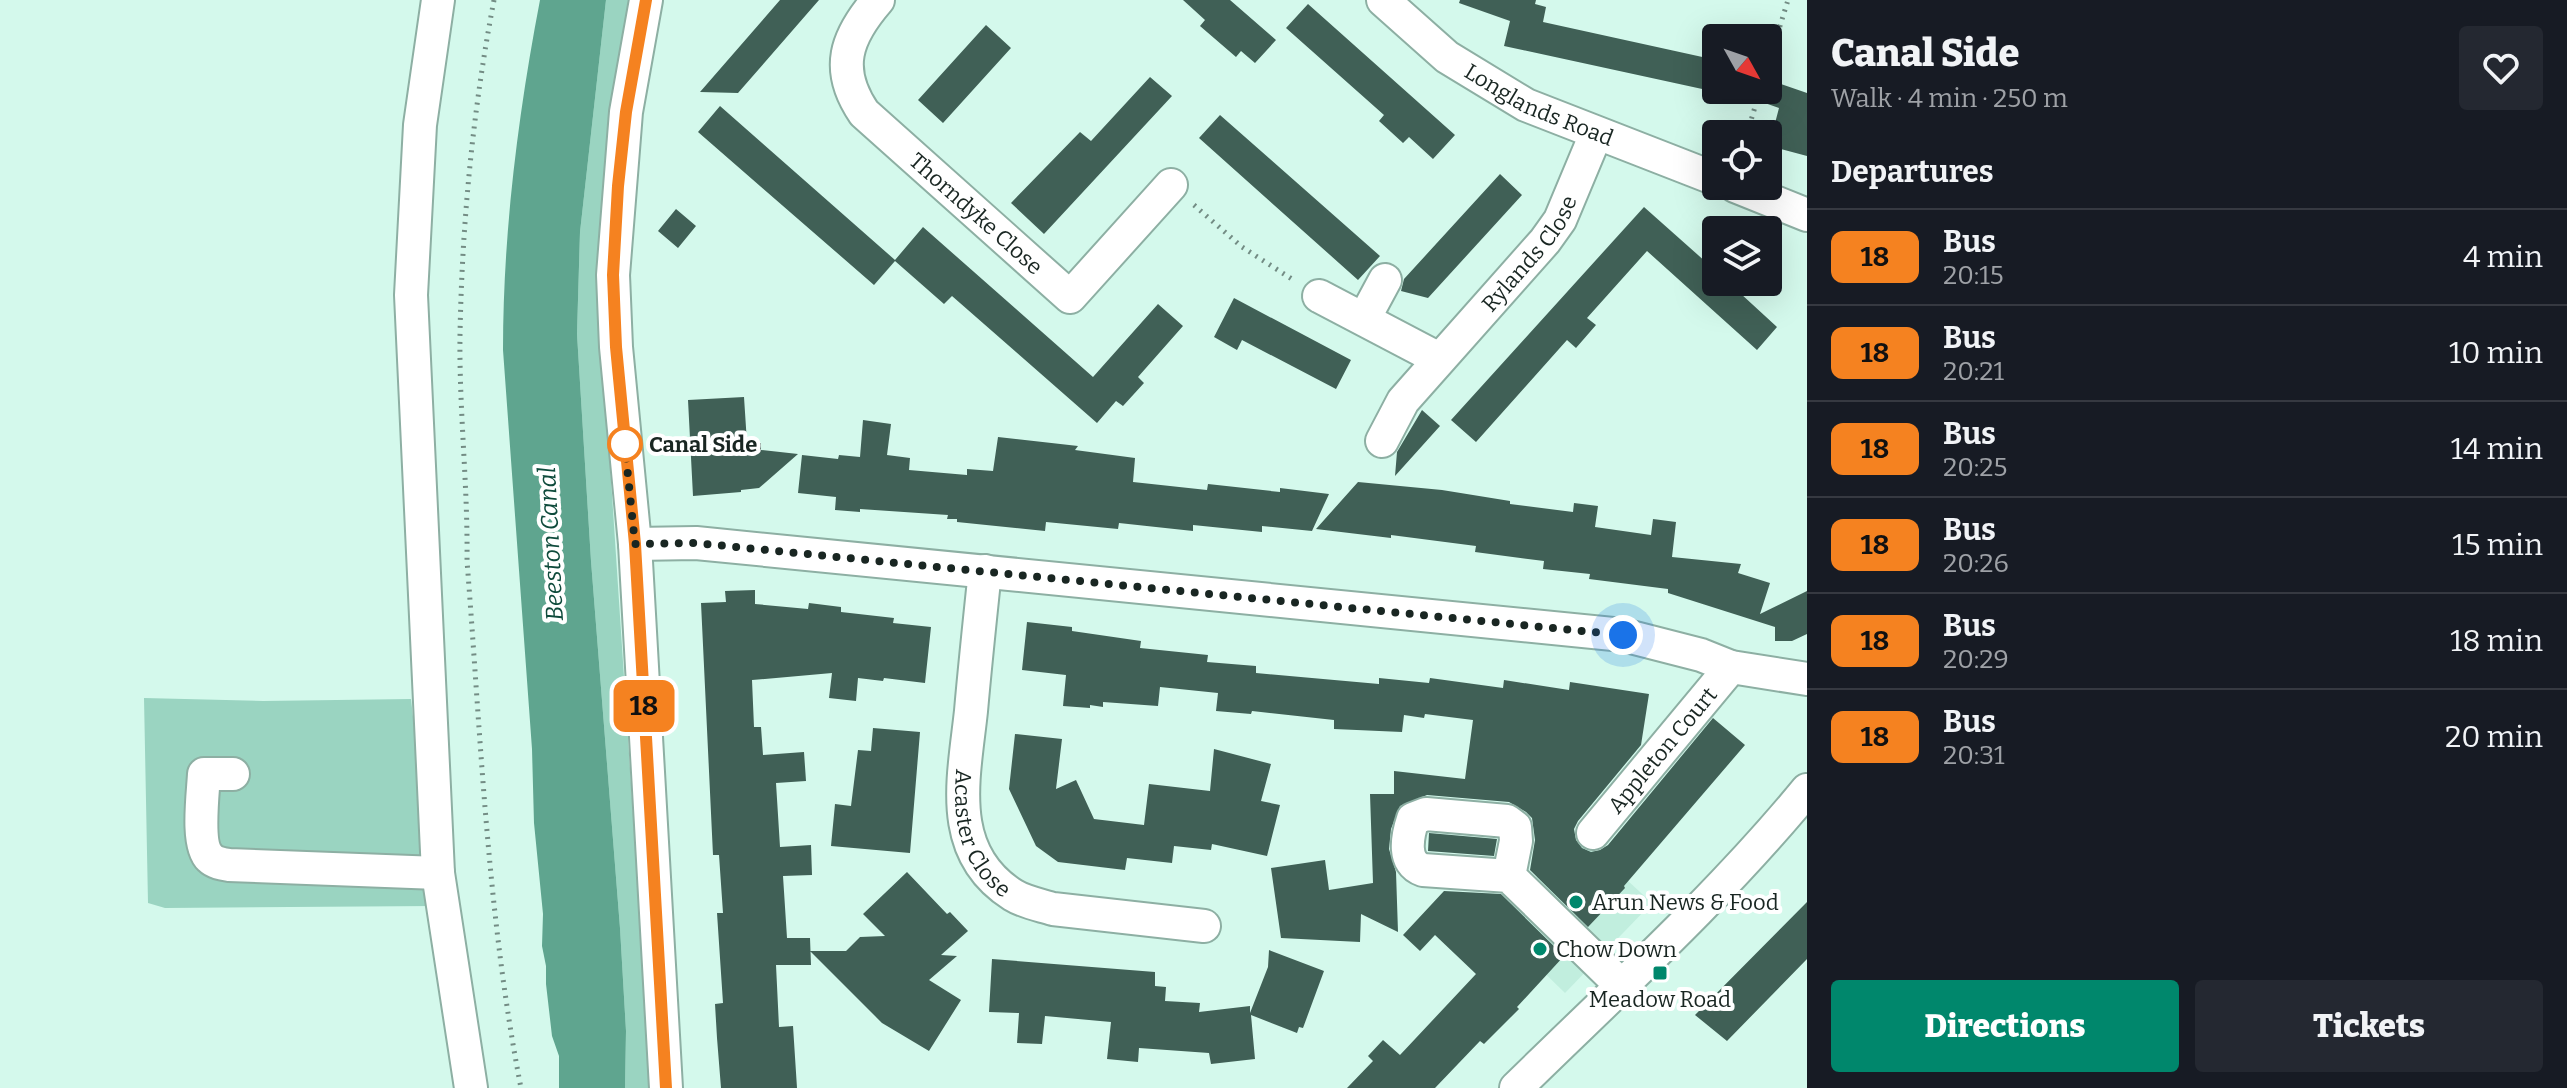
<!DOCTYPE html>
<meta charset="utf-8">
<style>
:root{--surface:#171b24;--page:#242831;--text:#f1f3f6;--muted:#9ea1a6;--line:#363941;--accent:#00876c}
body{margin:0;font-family:Bitter,serif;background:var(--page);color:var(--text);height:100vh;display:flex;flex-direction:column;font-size:30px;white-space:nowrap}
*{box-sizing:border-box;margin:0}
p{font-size:26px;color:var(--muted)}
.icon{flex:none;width:44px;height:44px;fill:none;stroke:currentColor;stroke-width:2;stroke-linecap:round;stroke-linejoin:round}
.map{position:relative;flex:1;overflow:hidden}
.details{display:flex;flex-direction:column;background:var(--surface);width:760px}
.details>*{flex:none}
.badge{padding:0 16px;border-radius:12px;font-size:28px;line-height:52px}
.needle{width:52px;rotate:130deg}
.controls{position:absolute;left:1702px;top:24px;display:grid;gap:16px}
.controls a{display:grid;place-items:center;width:80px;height:80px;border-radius:8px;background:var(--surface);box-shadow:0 8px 32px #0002;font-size:40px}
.you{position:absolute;width:40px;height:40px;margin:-20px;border:6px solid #fff;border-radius:50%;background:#1a73e8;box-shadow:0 0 0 12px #1a73e833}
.map>.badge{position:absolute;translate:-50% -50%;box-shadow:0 0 0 4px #fff}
h2{padding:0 24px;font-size:30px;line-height:72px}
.round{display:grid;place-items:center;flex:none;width:84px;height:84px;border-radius:8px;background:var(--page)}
.head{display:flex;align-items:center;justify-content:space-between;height:136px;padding:0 24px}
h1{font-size:38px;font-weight:800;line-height:60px}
.action{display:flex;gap:16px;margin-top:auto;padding:16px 24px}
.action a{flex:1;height:92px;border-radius:8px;background:var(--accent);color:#fff;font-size:32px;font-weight:800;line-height:92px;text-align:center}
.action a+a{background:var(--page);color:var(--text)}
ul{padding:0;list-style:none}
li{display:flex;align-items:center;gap:24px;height:96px;padding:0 24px;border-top:2px solid var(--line)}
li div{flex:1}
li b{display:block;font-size:30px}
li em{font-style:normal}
li .badge{min-width:88px;font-weight:700;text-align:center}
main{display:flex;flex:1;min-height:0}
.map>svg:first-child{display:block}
.built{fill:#c1eede}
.green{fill:#9ad4c1}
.water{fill:#5fa58f}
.building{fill:#406056}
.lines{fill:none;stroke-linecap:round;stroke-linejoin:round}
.minor-casing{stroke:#8dafa3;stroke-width:36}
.path{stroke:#738c84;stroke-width:5;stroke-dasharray:2 6;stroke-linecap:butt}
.minor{stroke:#fff;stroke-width:32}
.line-casing{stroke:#fff;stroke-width:18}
.line{stroke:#f58220;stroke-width:12}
.walk{stroke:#192622;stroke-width:8;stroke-dasharray:0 14.4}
.stop-dot{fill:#fff;stroke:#f58220;stroke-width:4}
.poi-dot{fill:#00876c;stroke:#fff;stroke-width:3}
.labels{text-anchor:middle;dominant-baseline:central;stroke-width:8;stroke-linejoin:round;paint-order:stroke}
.street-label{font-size:22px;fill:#192622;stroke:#fff}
.stop-label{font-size:22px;font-weight:bold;fill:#192622;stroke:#fff;text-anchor:start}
.poi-label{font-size:22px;fill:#192622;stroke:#fff;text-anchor:start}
.water-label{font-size:24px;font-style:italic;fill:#0f4b3c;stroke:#fff}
</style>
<main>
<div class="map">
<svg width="1807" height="1088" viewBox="0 0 1807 1088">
<rect width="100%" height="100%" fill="#d4f9ec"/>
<path class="built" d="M1578,835L1652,903L1565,993L1492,922Z"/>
<path class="green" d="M606,0H634L600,312L651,1088H625L626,1031L620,928L591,561L577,334L580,232Z
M144,698L263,701L411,699L434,906L165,908L148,903Z"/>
<path class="water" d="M540,0H606L580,232L577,334L591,561L620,928L626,1031L625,1088H559V1056L552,1036L546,984V966L542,946L543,914L534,823L532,749L503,350C503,233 518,115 540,0Z"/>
<path class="building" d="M780,0H819L738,93L700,92Z
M1183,0H1230L1276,40L1255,63L1241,51L1236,57L1200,26L1205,20Z
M1460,0H1536L1535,4L1546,7L1543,22L1716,60V92L1504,46L1510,21L1459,3Z
M1308,4L1455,135L1433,159L1409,137L1403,143L1379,121L1384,115L1286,28Z
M986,25L1011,48L943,123L918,100Z
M1150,77L1172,96L1044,234L1011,203L1080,132L1091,141Z
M1769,80L1807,93V156L1769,146L1779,108L1762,102L1765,90H1768Z
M720,106L895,260L923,227L1093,377L1158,304L1183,326L1138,377L1144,383L1123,406L1116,401L1097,423L952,296L944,304L895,261L874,285L698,132Z
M1220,115L1380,256L1358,280L1199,138Z
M1500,174L1522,195L1428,298L1401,291L1404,279Z
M1644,207L1716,271V282H1728L1777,327L1757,350L1647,251L1587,318L1596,325L1576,348L1567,340L1476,442L1451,420Z
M676,209L696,226L678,248L658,231Z
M1234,298L1351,360L1336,389L1242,340L1237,350L1214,337Z
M744,397L747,443H761V450L798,454L759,488L741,490V492L693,496L688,400Z
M1422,410L1440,426L1395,476L1397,452Z
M863,420L891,424L887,455L910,458L909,470L967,475V469L993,471L998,437L1078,446L1075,450L1135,458L1133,482L1207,490L1208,484L1280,492V488L1329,494L1312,531L1262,526V532L1193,525V531L1119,523L1118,529L1046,522L1045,531L957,522V519H947L948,515L860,509V512L835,510L836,497L798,493L802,455L838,459L839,455L860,457Z
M1358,482L1442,490L1510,501V504L1573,512L1574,503L1598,506L1595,527L1651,535L1653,519L1676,522L1672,557L1741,564L1738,573L1770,583L1760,614L1807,591V634L1792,641H1775V627L1668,593V589L1589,579L1590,574L1543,569L1544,561L1475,552L1476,546L1391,535V538L1316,529Z
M755,590V604L808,609L809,603L841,607V612L894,618L893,623L931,627L925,683L884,678L883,681L858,678L856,701L829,698L832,673L752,680L754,727H761L763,755L804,752L806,781L776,783L780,847L811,845L812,875L783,876L787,938H810L811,965H776L779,1027L793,1026L797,1088H721L717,1038L715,1004L723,1003L717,913H723L719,855H713L701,603L726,602L725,591Z
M1027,622L1072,627V631L1141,641L1140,648L1208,655L1207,662L1256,666V673L1379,684V678L1429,683L1430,678L1503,688L1504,680L1569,690L1570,682L1649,694L1641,745L1578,821L1574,829L1576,840L1582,848L1591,852L1600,850L1608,845L1713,718L1745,745L1624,886L1625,888L1588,927L1530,870L1535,840L1532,818L1526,812L1509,802L1427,795L1400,806L1391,829L1389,849L1396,872L1398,932L1361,914L1360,942L1281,938L1271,868L1325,860L1329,890L1373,883L1370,794H1394V771L1465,779L1473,720L1425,714L1424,718L1404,715L1402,732L1334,729V720L1252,711L1251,714L1216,711L1218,693L1160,687L1158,706L1103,702V707L1090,705V708L1063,706L1066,675L1022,670Z
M873,728L920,732L910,853L831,846L835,804L851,806L858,750L871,751Z
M1015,734L1062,739L1056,789L1076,780L1094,819L1144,825L1149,784L1210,791L1214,749L1271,764L1261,801L1280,805L1267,856L1212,844L1211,850L1174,846L1172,863L1127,858L1125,870L1058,862L1036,846L1009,789Z
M1429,833L1497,839L1494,856L1428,851Z
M907,872L947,914L950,912L968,931L941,955L957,956L929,980L961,1000L929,1051L882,1023L810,951H846L860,937L885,936L863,914Z
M1444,891L1501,894L1564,956L1517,1007L1519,1009L1484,1044L1480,1041L1435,1088H1347L1373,1061L1368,1056L1383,1040L1400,1055L1476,974L1435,935L1420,951L1403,935Z
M1807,902V959L1727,1041L1695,1015Z
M1269,950L1324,971L1303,1028L1299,1027L1297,1033L1251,1015L1255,1059L1211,1064L1209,1053L1139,1048L1138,1062L1107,1059L1111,1022L1045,1016L1042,1044L1017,1043L1019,1013L989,1012L992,959L1155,972V986L1166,987L1165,1001L1200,1003L1199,1012L1250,1006V1013L1268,967Z"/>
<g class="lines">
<g class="minor-casing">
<g id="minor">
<path d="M438,0L420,125L411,295L438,873L471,1088"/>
<path d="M646,0L626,112L613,275L616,347L635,544L666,1088"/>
<path id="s1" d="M878,0C846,37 834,69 864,113L1070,297L1171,185"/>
<path id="s2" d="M1383,0L1447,57L1526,105L1716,179"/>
<path d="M1735,186L1807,215"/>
<path d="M1319,296L1439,359"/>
<path d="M1364,319L1385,280"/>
<path id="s3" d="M1382,441L1403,401L1545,241L1560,220L1596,134"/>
<path d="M635,544L696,543L1623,635L1701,655L1731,667L1807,679"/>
<path id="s4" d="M985,571C980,618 975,665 971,711C964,777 945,852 1013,895C1024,902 1040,905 1053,909L1204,926"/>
<path d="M233,774H204C203,794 196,845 210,858C215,863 223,864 229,865L438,873"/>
<path id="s5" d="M1593,833L1731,667"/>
<path d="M1509,876L1423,870C1402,863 1407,837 1413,819L1426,814L1507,821L1515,827L1516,841L1509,876L1621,985"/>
<path d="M1516,1088C1615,991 1719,897 1807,790"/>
</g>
</g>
<path class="path" d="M494,0C473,109 462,223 460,335C459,410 468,486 467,561C481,737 487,914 521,1088
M1768,65L1788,0
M1747,134L1760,90
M1194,205L1242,247L1295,281"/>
<use href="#minor" class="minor"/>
</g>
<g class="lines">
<g class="line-casing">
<path id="line" d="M646,0L626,112L618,186L613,275L616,347L635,544L666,1088"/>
</g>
<use href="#line" class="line"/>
<path class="walk" d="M625,444L624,437L635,544L696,543L1623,635"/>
</g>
<circle class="stop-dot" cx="625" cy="444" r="16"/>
<g class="poi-dot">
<circle cx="1576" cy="902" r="8"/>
<circle cx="1540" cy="949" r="8"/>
<rect x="1652" y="965" width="16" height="16" rx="4"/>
</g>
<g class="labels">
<g class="street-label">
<text stroke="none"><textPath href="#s2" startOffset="190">Longlands Road</textPath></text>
<text stroke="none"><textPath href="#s1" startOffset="276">Thorndyke Close</textPath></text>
<text stroke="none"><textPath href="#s3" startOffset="240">Rylands Close</textPath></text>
<text stroke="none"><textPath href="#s5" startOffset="108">Appleton Court</textPath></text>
<text stroke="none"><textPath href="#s4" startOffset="268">Acaster Close</textPath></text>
</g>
<g class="stop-label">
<text x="649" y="444">Canal Side</text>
</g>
<g class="poi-label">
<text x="1592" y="902">Arun News &amp; Food</text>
<text x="1556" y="949">Chow Down</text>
<text x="1660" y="999" text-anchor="middle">Meadow Road</text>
</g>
<g class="water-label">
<text transform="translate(551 544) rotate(-93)">Beeston Canal</text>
</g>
</g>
</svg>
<div class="controls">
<a><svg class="needle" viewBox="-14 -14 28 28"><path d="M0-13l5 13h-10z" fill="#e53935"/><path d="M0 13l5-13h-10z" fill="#9ea1a6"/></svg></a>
<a><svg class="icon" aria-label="locate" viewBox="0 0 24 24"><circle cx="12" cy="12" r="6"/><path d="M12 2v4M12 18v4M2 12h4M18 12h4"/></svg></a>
<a><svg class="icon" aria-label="layers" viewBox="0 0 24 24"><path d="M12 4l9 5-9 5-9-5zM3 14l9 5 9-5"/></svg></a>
</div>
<div class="you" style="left:1623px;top:635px"></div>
<b class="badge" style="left:644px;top:706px;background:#f58220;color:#111">18</b>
</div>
<section class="details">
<div class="head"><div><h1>Canal Side</h1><p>Walk · 4 min · 250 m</p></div><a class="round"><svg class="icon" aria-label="heart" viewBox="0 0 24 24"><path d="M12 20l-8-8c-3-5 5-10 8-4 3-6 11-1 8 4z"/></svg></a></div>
<h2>Departures</h2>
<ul>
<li><span class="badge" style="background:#f58220;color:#111">18</span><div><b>Bus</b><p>20:15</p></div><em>4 min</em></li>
<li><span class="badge" style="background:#f58220;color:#111">18</span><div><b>Bus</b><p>20:21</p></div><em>10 min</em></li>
<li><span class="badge" style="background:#f58220;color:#111">18</span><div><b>Bus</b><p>20:25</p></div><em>14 min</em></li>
<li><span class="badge" style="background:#f58220;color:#111">18</span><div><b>Bus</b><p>20:26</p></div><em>15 min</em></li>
<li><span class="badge" style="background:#f58220;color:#111">18</span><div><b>Bus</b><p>20:29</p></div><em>18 min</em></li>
<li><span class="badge" style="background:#f58220;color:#111">18</span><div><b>Bus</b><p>20:31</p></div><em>20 min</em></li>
</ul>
<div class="action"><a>Directions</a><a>Tickets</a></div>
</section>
</main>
